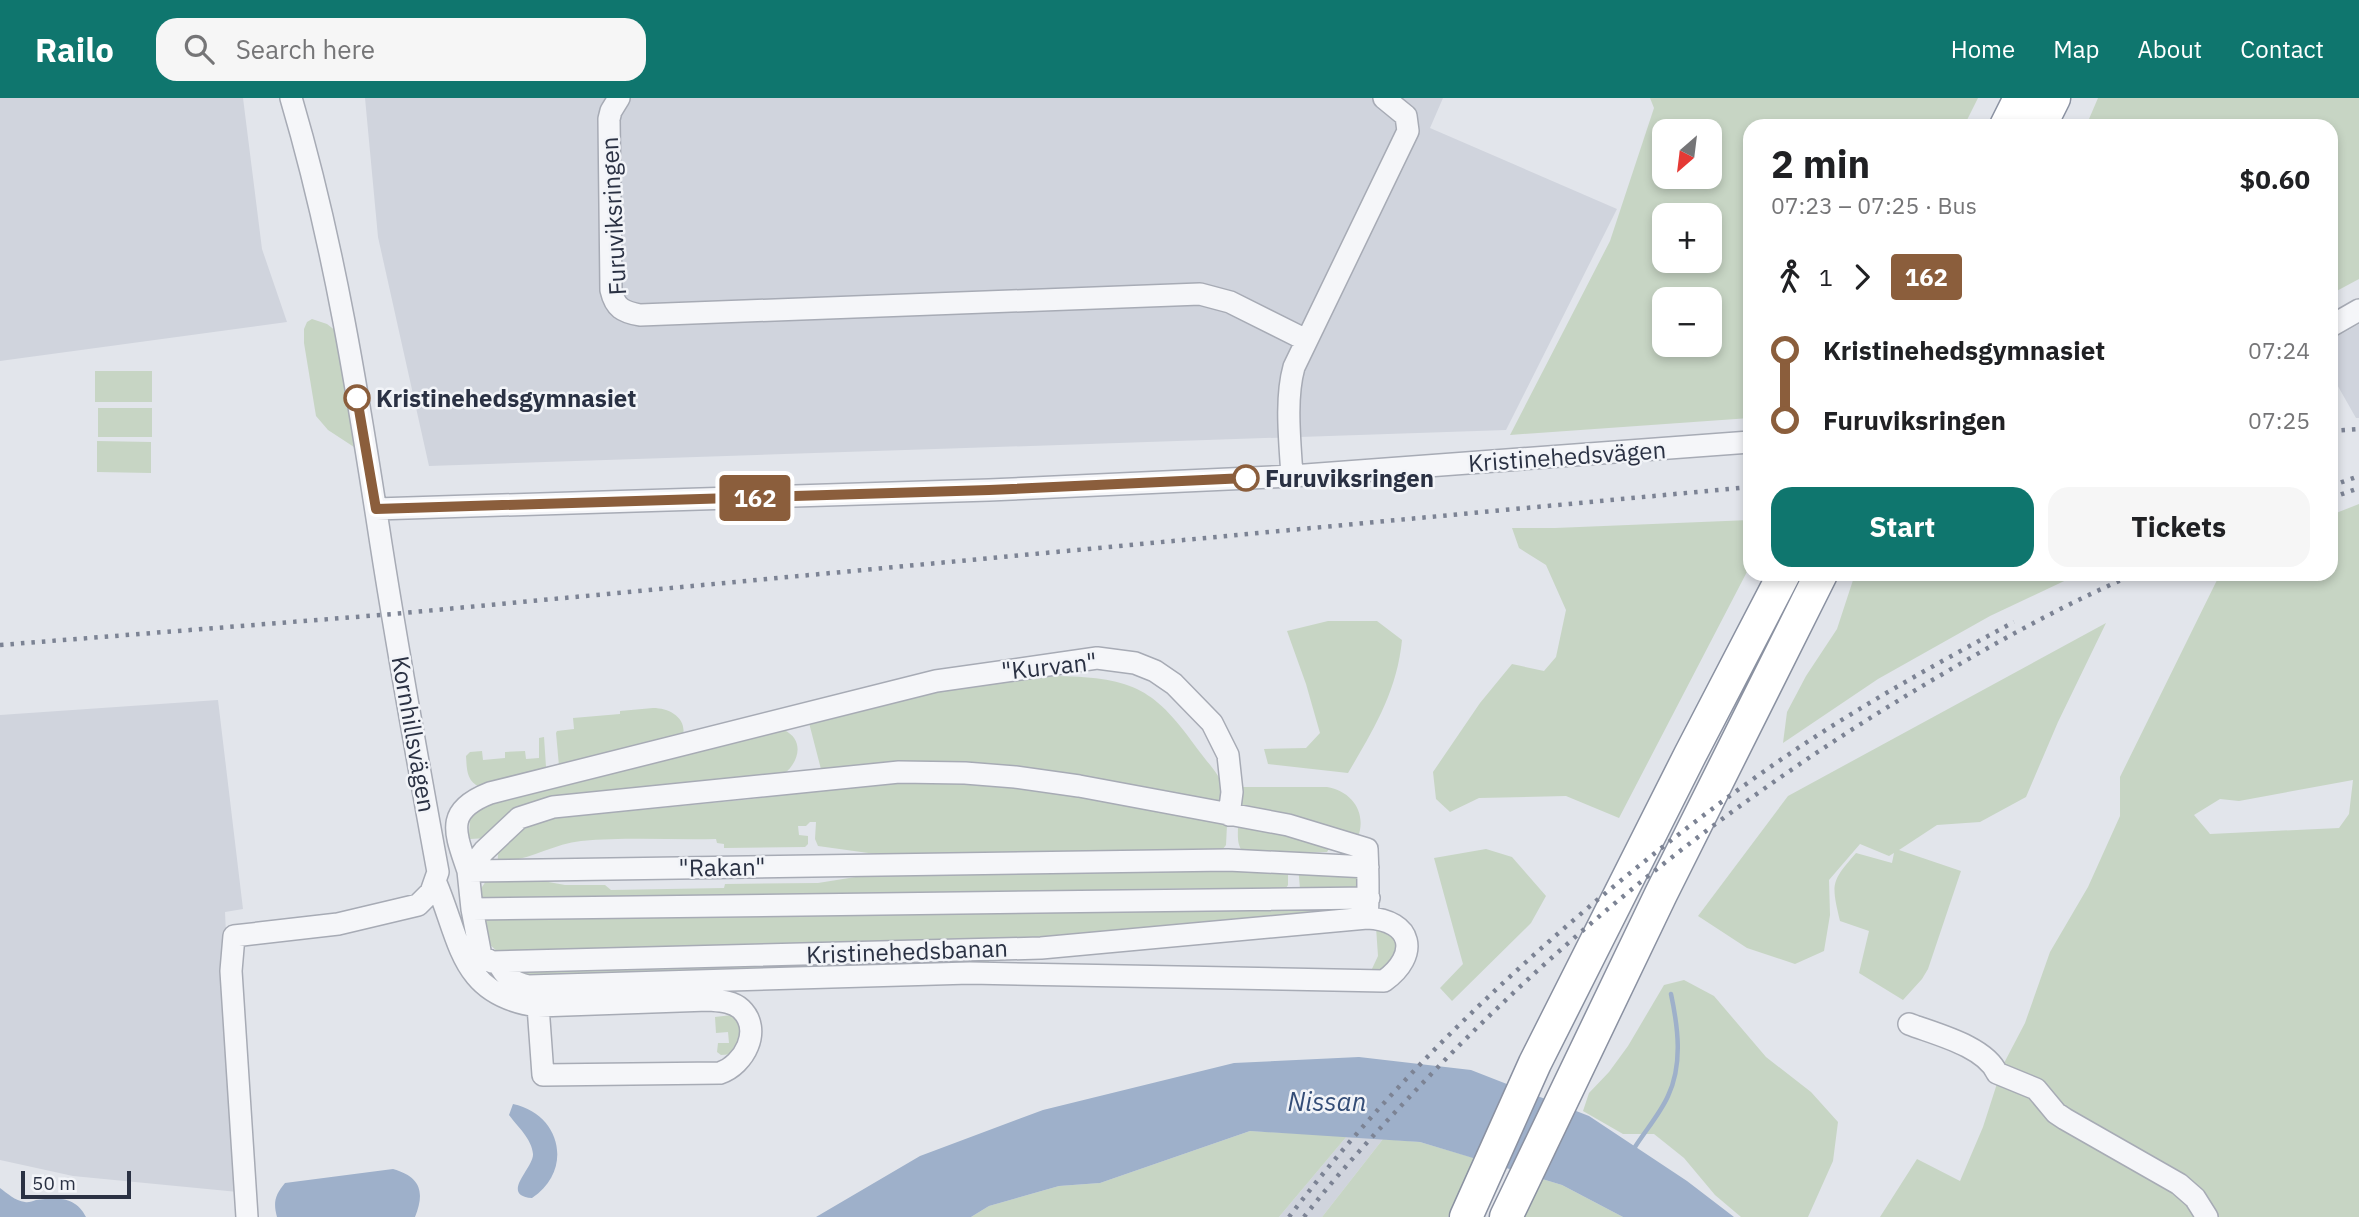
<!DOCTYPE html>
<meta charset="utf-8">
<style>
:root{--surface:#fff;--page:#f6f6f6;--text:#202124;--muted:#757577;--accent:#0f766e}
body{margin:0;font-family:"IBM Plex Sans",sans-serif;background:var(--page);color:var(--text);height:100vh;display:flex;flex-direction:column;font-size:26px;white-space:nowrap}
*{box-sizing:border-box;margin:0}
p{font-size:23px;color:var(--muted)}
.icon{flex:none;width:38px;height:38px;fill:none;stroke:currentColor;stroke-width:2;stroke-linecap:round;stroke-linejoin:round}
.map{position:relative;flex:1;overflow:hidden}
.details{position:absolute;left:1743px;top:21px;width:595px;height:462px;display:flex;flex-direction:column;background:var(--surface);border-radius:21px;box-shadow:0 4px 10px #0003}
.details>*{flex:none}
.badge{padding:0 14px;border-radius:5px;font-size:24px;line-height:46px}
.needle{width:46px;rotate:208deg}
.buttons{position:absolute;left:1652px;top:21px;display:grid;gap:14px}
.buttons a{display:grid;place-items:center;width:70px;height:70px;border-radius:14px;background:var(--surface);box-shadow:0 4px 10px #0003;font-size:35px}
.scale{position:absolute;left:21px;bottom:18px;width:110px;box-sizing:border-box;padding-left:7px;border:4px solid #2a3143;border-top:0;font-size:19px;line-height:24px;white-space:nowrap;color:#2a3143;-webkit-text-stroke:5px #f2f4f8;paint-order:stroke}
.map>.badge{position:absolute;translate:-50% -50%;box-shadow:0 0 0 4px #fff}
.legs{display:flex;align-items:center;gap:10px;height:77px;padding:0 28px;font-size:23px}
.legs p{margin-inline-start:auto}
.headline{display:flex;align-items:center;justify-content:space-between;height:119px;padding:0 28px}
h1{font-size:38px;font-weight:800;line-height:52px}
.button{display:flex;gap:14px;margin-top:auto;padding:14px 28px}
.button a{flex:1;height:80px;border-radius:21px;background:var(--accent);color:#fff;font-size:28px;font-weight:800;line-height:80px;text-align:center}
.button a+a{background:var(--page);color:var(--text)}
ul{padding:0 28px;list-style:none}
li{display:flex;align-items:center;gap:24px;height:70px;font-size:26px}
li i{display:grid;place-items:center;width:10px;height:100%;margin:0 9px;background:currentColor}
li i::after{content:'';width:18px;height:18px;margin:-9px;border:5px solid;border-radius:50%;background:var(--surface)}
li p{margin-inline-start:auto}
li:first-child i{background:linear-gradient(#0000 50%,currentColor 0)}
li:last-child i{background:linear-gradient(currentColor 50%,#0000 0)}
header{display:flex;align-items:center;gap:42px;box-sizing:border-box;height:98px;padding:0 35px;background:var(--accent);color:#fff}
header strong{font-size:33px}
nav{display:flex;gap:38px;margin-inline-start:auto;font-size:24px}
.search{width:490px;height:63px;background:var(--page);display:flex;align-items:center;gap:18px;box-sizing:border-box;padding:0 24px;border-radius:21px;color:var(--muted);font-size:26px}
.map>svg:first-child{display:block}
.built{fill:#d0d4dd}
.green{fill:#c7d5c4;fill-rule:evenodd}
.water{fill:#9eb0ca}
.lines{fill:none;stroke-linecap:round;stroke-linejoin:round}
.stream{stroke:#9eb0ca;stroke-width:4.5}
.minor-casing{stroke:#a7abb5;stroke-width:24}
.highway-casing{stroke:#8a91a1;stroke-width:35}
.minor{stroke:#f5f6f9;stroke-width:21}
.highway{stroke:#fff;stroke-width:32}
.rail{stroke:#7c8394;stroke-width:4.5;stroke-dasharray:3.5 7;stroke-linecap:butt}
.line-1-casing{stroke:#fff;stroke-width:16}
.line-1{stroke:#8b5e3c;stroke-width:10}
.stop-1-dot{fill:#fff;stroke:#8b5e3c;stroke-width:3.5}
.labels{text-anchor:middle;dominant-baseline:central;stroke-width:5;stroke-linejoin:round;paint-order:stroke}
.street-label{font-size:24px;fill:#2a3143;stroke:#f2f4f8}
.stop-label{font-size:24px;font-weight:bold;fill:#2a3143;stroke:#f2f4f8;text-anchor:start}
.water-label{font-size:26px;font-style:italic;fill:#344d77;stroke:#f2f4f8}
</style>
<header>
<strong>Railo</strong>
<div class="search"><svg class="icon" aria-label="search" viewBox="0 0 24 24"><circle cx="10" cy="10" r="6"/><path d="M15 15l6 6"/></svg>Search here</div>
<nav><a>Home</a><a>Map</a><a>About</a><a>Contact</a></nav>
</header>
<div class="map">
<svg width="2359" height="1119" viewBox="0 0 2359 1119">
<rect width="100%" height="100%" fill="#e2e5eb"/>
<path class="built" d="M0,0H243L262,151L287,224L0,263Z
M365,0H1443L1430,30L1617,111L1506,332L429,368L378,139Z
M2359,226V320H2356L2331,276V242Z
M218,602L243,811L225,814L238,1094L73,1078L0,1062V617Z
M1347,1038L1383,1041L1322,1119H1279Z"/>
<path class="green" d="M1650,0H1978L1964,28H1750V320L1510,337L1610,143L1654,10ZM1664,33H1710V79H1664ZM1664,117H1710V163H1664ZM1664,201H1710V247H1664Z
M2098,0H2359V181L2331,196V28H2086Z
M312,221L327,226L336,233L354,349L328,332L316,318L304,245V231L307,224Z
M95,273H152V304H95Z
M98,310H152V339H98Z
M97,343L151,344V375L97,374Z
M2359,406V1119H1880L1917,1061L1960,1083L1983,1029L2003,967L2025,925L2050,854L2088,789L2120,718V679L2220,476H2331V417ZM2353,682L2349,716L2339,730L2210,736L2194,717L2220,701L2239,703Z
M1750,422V468L1619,720L1566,698L1479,700L1450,714L1436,701L1433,674L1480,605L1512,566L1544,573L1556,559L1566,512L1546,467L1519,450L1512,430H1555Z
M1855,476H2079L1990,518L1878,581L1783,645L1787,614L1806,578L1837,531Z
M1328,523H1377L1402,542C1397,593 1374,631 1348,675L1268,666L1264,651L1306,650L1320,635L1306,586L1287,533Z
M2106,525L2058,624L2026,699L1980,724L1937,727L1899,752L1961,773L1928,871L1922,881L1903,902L1859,875L1869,833L1840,823C1831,785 1831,784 1856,755L1892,765L1894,755L1889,758L1860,746L1829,782L1830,817L1824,853L1795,866L1747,850L1698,818L1788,698Z
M1058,578C1135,580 1155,591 1199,653C1207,664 1220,677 1224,690C1225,694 1224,701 1225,706L1076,681L822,675L808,621L914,598L917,600L922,598V595L989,584Z
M653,610C670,610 687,620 683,638L559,668L556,635L557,633L574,631L573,620L620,616V613Z
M784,632C805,642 799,664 784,676L643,689L487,740L470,741L469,738L470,720L478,707Z
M544,639L546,669L543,674L480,689C466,683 467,671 466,658L470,654L482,653L483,662L505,660V654L525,653L526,661L539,660V640Z
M989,681L1219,721L1227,727L1226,747L1219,756L897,759L818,748L815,741L816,724H810L806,728H798L799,737L808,738V746L805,749L724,750V746L717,745L716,741C672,742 626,739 581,743C552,746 528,764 498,763C495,741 528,727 545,721L752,701L866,682Z
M1243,689H1327C1352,693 1367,715 1358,739L1240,714L1241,690Z
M1242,725L1330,749L1327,754H1323L1246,757C1236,749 1238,738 1238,727Z
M1486,751L1512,759L1546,798L1531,825L1452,903L1440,890L1463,866L1434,760Z
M1298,767L1355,777L1359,781V788L1349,793L1300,791Z
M1279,768L1288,775V787L1284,793L1241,790L1124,791L1004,797L481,801L480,792L486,783L521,779L565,787H605L611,792L724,790L725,786L818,785L899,772Z
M1011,809L1073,814L1354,810L1025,840L500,856L488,845L481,821Z
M1376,829L1389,833C1392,837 1396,843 1397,848C1398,863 1384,873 1371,873L1378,858Z
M989,858V865L529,881L513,872Z
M1684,882L1714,898L1766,959L1811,994L1838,1024L1833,1063L1808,1119H1741L1715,1097L1684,1060L1654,1036H1623L1583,1013L1589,995L1609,974L1628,948L1664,887Z
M732,917C749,927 741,941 734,956L721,957L717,954L718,945H729L728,934L716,935L715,919Z
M1250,1033L1347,1038L1279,1119H971L989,1108L1059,1088L1100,1085Z
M1383,1041L1420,1044L1474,1060L1448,1119H1322Z
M1539,1080L1562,1087L1623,1119H1521Z"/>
<path class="water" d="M1359,959L1471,972L1589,1018L1687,1083L1734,1119H1623L1562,1087L1420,1044L1250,1033L1100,1085L1059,1088L989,1108L971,1119H816L920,1058L1043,1012L1234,965Z
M513,1006C561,1016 574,1072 532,1100C499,1097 534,1070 533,1056C532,1041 517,1028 509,1017Z
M393,1071C421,1079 425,1094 415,1119H277C273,1104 275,1097 285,1085Z
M0,1090C7,1095 15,1103 25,1104C28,1105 33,1103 36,1102C56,1099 76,1098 86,1119H0Z"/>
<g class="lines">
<path class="stream" d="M1635,1049C1645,1033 1660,1016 1668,998C1683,966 1678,929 1671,896"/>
<g class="minor-casing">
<path id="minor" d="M619,0L611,13L609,21L611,192C615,210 623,214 640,217L1200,196L1230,204L1306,242
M2331,228L2359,212
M1292,378C1290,344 1285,301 1294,269L1408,33L1406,18L1384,0
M376,411L989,392L1292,378L1750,344
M1229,717L1232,694L1228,657L1212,625L1174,586L1155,573L1135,565L1097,560L936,583L490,695C444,713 455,734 468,773L484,753L519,720L553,709L899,674L965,675L1015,679L1079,688L1288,727L1367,751C1368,774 1369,797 1367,820L1041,850L492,864L481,858L472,811L468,773L1228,762L1368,769
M436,785C461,844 460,898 538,908L708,902C720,903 732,903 741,911C763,932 744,967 720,975L543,977L538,908
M472,811L1369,800
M498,864C505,879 512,884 528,888L970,875L1384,883C1420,857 1413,822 1367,820
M1909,926C1935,936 1985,948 1997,975L2036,991L2056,1015L2065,1021L2179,1086L2195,1100L2207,1119
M247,1119L231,873L234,838L338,826L418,807L431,794L438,774C418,665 398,555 381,446C358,296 334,145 291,0"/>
</g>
<g class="highway-casing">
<path id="highway" d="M2006,28L2020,0
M2040,28L2054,0
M1466,1119L1535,965L1690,657L1784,476
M1506,1119L1661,796L1821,476"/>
</g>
<use href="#minor" class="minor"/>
<use href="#highway" class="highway"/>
<path class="rail" d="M2331,333L2359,331
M2331,388L2359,378
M2331,400L2359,390
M0,547L393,516L1750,389
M1289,1119C1393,982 1520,862 1655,755C1718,705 1784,657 1853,615C1905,583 1960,553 2014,524
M1304,1119C1339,1074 1378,1032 1417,991C1564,835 1735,700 1919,590C1988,549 2060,508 2135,476"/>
</g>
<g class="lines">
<g class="line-1-casing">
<path id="line-1" d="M357,300L376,411L989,392L1246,380"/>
</g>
<use href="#line-1" class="line-1"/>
</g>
<g class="stop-1-dot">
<circle cx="357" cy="300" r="12"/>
<circle cx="1246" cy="380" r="12"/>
</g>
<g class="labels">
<g class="street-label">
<text transform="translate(613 118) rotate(-93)">Furuviksringen</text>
<text transform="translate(1567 358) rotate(-4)">Kristinehedsvägen</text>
<text transform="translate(1049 568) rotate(-6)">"Kurvan"</text>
<text transform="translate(414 636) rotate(80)">Kornhillsvägen</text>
<text transform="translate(722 769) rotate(-1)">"Rakan"</text>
<text transform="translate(907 853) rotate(-2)">Kristinehedsbanan</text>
</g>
<g class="stop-label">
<text x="376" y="300">Kristinehedsgymnasiet</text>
<text x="1265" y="380">Furuviksringen</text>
</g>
<g class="water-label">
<text x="1327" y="1003">Nissan</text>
</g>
</g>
</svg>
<div class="buttons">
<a><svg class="needle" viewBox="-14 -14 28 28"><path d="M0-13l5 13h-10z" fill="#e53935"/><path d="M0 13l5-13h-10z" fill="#757577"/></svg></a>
<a>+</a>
<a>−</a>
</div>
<div class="scale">50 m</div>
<b class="badge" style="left:755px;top:400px;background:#8b5e3c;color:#fff">162</b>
<section class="details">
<div class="headline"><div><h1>2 min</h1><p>07:23 – 07:25 · Bus</p></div><b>$0.60</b></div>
<div class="legs"><svg class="icon" aria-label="walk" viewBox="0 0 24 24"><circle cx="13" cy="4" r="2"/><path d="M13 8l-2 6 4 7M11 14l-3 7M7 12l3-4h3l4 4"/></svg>1<svg class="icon" aria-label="forward" viewBox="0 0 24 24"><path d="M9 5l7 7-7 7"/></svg><b class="badge" style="background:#8b5e3c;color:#fff">162</b></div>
<ul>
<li><i style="color:#8b5e3c"></i><b>Kristinehedsgymnasiet</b><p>07:24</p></li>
<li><i style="color:#8b5e3c"></i><b>Furuviksringen</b><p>07:25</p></li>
</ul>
<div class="button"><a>Start</a><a>Tickets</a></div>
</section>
</div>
